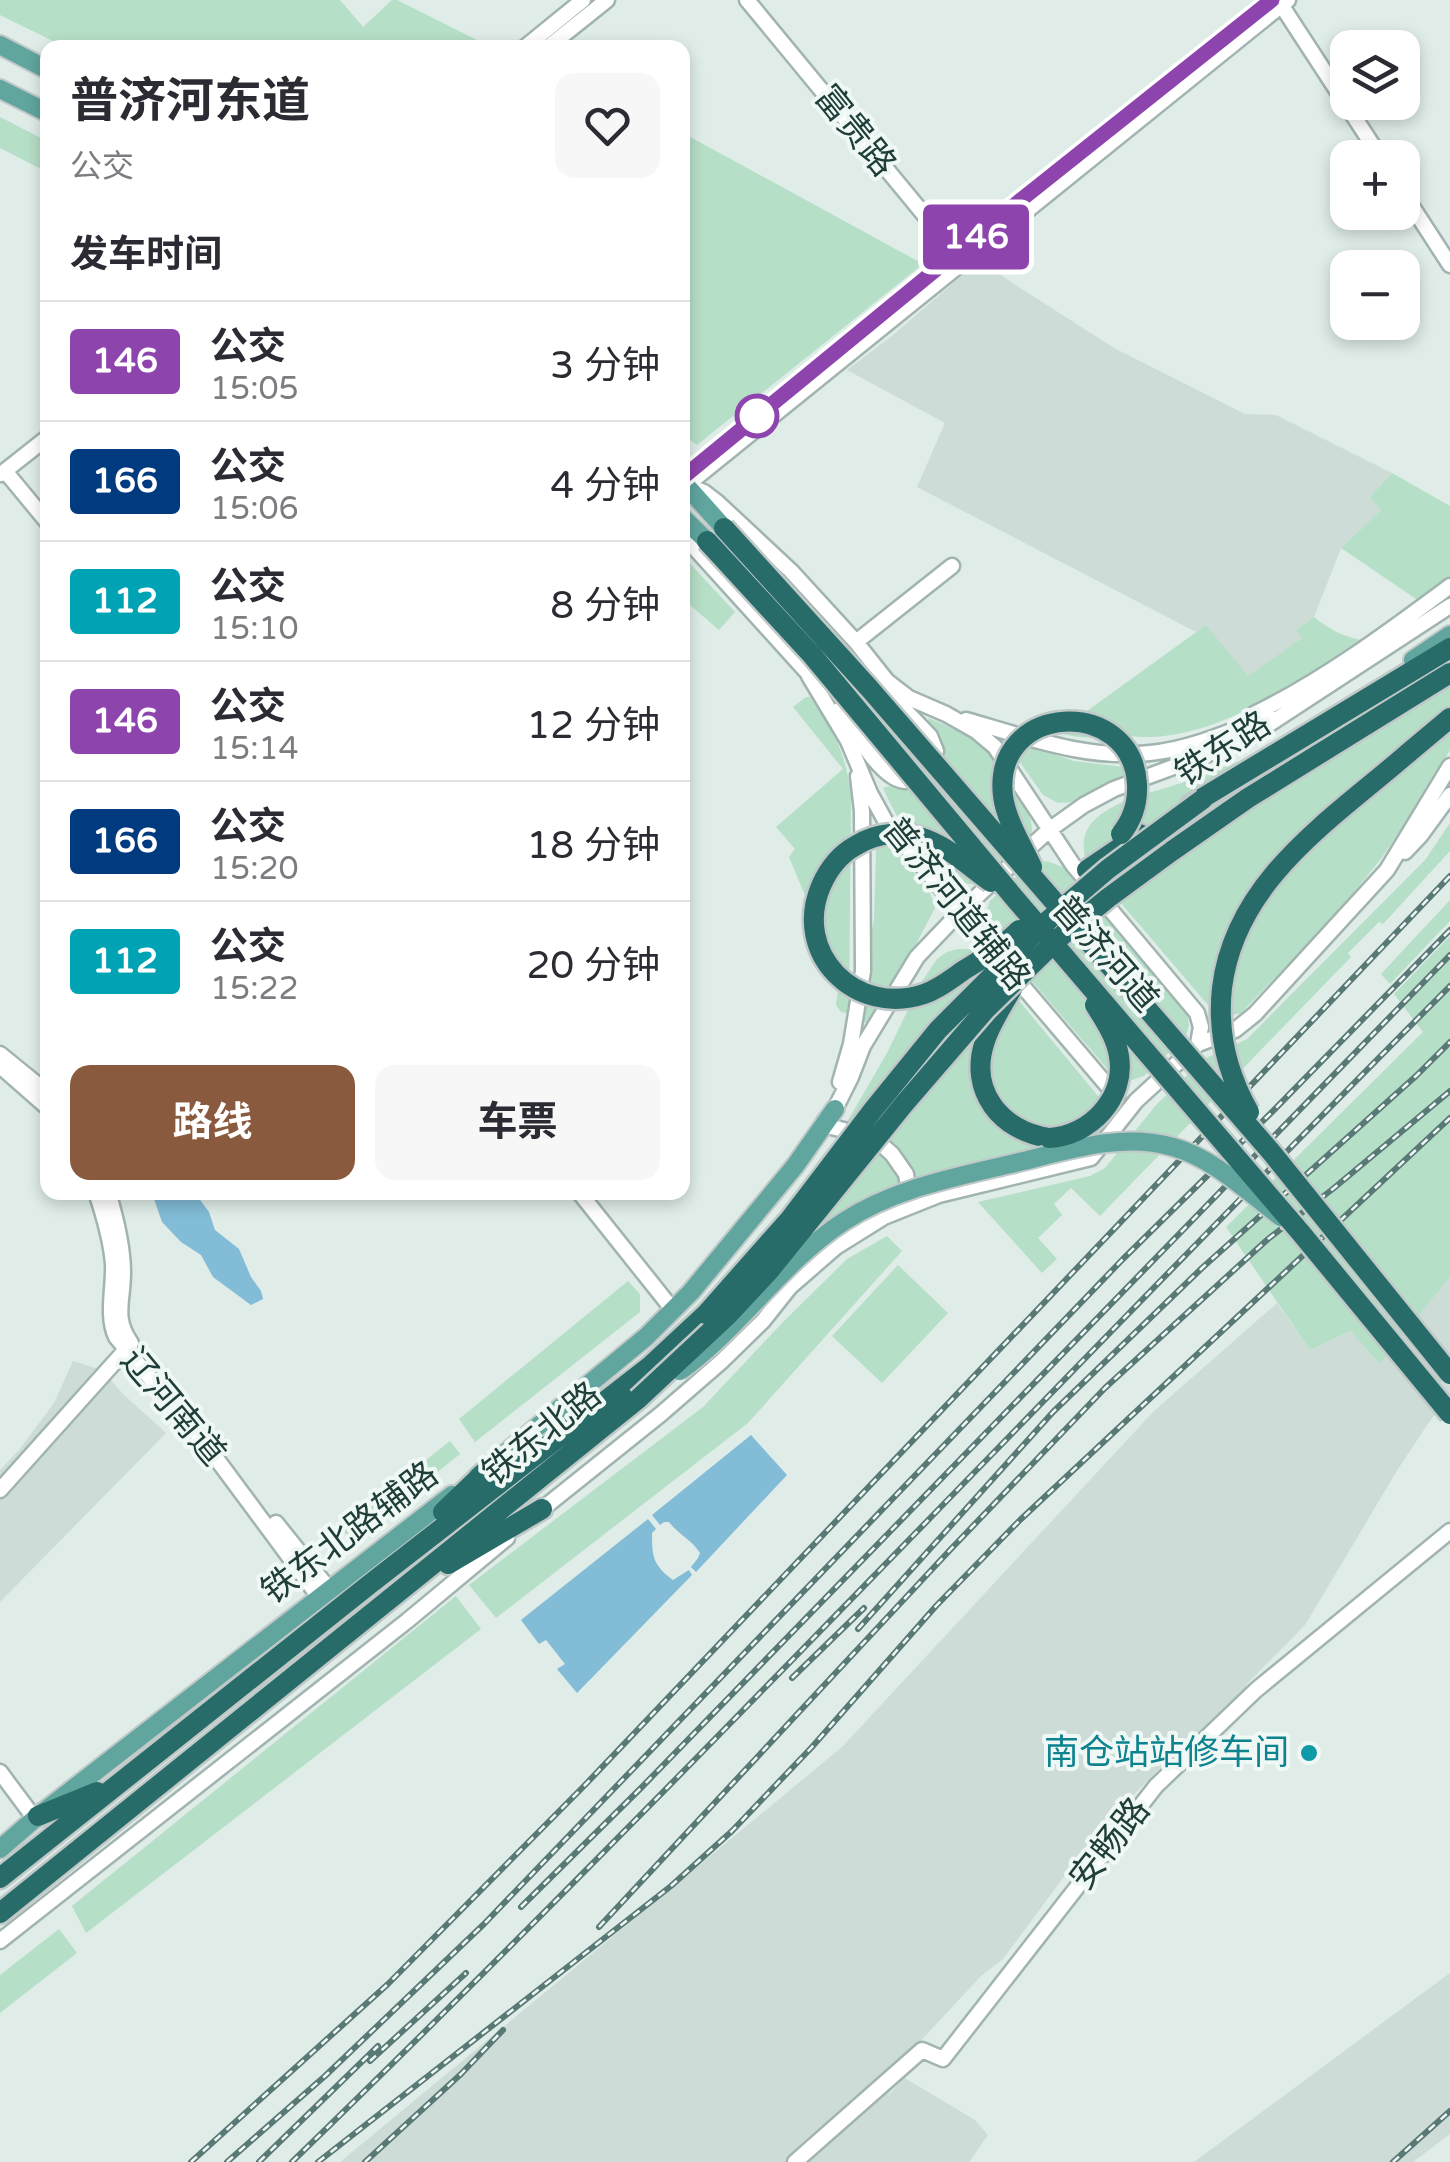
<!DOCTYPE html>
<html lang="zh">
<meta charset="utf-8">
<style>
:root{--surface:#fff;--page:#f7f7f7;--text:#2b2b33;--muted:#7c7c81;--line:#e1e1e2;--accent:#8a5a3e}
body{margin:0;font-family:"Varela Round","Noto Sans SC",sans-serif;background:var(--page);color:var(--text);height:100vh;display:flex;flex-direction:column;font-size:38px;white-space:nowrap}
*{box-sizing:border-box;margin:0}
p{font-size:32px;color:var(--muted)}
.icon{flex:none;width:55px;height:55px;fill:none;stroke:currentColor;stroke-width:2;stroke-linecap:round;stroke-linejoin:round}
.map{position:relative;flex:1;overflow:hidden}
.drawer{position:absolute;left:40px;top:40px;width:650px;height:1160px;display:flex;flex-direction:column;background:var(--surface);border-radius:20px;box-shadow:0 5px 15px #0003}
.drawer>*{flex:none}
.badge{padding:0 20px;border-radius:8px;font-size:35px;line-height:65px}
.fabs{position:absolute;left:1330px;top:30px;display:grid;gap:20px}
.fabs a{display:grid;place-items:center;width:90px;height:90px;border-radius:20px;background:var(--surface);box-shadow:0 5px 15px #0003;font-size:50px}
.map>.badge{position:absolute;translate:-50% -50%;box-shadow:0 0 0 5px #fff}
h2{padding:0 30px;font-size:38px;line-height:90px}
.round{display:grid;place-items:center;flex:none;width:105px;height:105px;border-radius:20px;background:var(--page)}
.headline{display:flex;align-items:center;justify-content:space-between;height:170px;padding:0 30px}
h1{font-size:48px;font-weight:700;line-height:75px}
.cta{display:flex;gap:20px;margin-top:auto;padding:20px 30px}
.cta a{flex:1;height:115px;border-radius:20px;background:var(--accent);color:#fff;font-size:40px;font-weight:700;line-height:115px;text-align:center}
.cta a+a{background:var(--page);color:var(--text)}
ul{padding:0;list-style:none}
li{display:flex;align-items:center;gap:30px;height:120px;padding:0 30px;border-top:2px solid var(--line)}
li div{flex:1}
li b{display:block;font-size:38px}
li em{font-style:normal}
li .badge{min-width:110px;font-weight:700;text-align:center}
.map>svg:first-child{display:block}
.built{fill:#cddcd7}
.green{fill:#b6dfc7}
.water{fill:#82bcd6}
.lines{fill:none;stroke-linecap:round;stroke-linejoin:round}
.minor-casing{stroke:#a2b4b0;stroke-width:19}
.major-casing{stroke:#c0c9c8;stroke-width:22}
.highway-casing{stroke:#c0c9c8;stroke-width:25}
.minor{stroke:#fff;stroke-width:14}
.major{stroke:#60a59e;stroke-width:18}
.highway{stroke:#286c69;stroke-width:20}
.rail-casing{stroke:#597976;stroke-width:6}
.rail{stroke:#f0f8f5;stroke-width:2.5;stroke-dasharray:8;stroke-linecap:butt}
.major-bridge-casing{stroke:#c0c9c8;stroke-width:22;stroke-linecap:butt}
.highway-bridge-casing{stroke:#c0c9c8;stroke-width:25;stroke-linecap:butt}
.major-bridge{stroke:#60a59e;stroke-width:18}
.highway-bridge{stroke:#286c69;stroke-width:20}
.line-casing{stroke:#fff;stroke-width:22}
.line{stroke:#8e44ad;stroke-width:15}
.stop-dot{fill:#fff;stroke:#8e44ad;stroke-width:5}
.culture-dot{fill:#0f9aa8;stroke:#f0f8f5;stroke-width:4}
.labels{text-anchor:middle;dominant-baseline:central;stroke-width:8;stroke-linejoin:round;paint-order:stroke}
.street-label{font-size:35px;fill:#1f3e3a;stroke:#f0f8f5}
.culture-label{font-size:35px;fill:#0d838f;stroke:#f0f8f5;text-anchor:end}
</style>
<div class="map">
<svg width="1450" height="2162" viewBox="0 0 1450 2162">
<rect width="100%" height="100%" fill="#dfece8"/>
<path class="built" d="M981,259L1008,280L1114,348L1245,414L1276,415L1392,473L1370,497L1382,509L1341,548L1314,617L1297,630L1302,638L1248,677L1206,626L1196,632L917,487L945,423L847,370L893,335Z
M1450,1277V1395L1427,1425L1398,1469L1305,1625L1246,1685V1691L1174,1754L1097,1832L1003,1959L981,1976L901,2062L888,2097L903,2077L975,2120L988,2135L969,2162H340L842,1747L1154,1411L1277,1303L1310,1350L1350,1331L1380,1364Z
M73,1361L102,1370L123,1394L166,1433L0,1602V1470L19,1450L54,1403Z
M1450,1973V2134L1413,2162H1194Z"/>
<path class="green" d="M0,0H340L363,27L392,0H397L491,47H65L0,15Z
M0,117L47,141V172L0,148Z
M683,133L923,264L697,445L682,434Z
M1392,473L1450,506V581L1422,603L1341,548L1381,510L1370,497Z
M683,556L735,612L719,630L683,599Z
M1314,617C1329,629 1343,637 1362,640C1297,681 1231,732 1152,737C1144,738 1136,736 1129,736C1100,737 1089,741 1059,733L1054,725L1087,711L1206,625L1248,676L1302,638L1296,630Z
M1450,681V750L1416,808L1380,860L1332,919L1241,1013L1219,1018L1086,862C1081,843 1083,828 1100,815C1127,795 1162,791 1192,779C1278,746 1364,714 1450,681Z
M806,697H810C835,732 845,752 851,795L849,1004L847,1013L841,1012L836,1005L838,990L809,905L789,857L795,849L776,827L843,769L793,707Z
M929,718C984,742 996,750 1023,803C1029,814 1036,828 1029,840C1023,849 984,878 975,884C935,887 897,820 883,788C895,783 902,791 914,789C932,786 947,761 940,745C937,738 931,731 927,724Z
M1003,738L1074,761L1141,769L1074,802L1058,803L1043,795Z
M1450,823V851L1383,924L1379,922L1348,953L1351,957L1100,1216L1071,1188L1054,1204L1062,1215L1038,1238L1057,1259L1042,1273L978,1202L1090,1176L1105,1168L1156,1105L1204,1059L1247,1039L1425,860Z
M877,824L930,893L935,908L882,1009L865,1023L857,1014L874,919Z
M1047,861L1063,867L1187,1014L1189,1025L1186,1036L1144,1076L1129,1081L1117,1080L992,935L985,916L990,901L1030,864Z
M1450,900V921L1390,984L1381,974Z
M1450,936V1277L1380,1364L1350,1331L1310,1350L1226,1227L1423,1032L1394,994Z
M958,949H969L978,955L1020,1002L1103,1102L1108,1114L1106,1127L1092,1137L912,1181L909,1165L894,1146L873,1127L847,1122L887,1053L921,983L937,959L947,952Z
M879,1147L904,1183L820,1232L817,1226Z
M887,1236L902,1251L748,1423L496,1618L469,1585L703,1407L784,1321L847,1259Z
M898,1265L948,1313L882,1383L832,1336Z
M628,1281L640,1294V1312L475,1442L459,1419Z
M450,1441L460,1454L351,1541L341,1528Z
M456,1596L481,1629L86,1933L72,1906Z
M59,1929L77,1953L0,2013V1975Z"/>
<path class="water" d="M156,1193H195L209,1212L215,1230L239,1249L251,1277L261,1291L263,1299L251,1305L213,1277L201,1255L181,1242L162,1222L154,1199Z
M751,1435L787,1475L696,1572L691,1567L698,1558L700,1553C692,1540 678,1534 669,1522H664L660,1525L652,1515Z
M648,1519L656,1529L652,1533C652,1557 653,1565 673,1580L689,1570L692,1575L577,1693L557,1669L565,1664L546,1640L539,1644L521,1620Z"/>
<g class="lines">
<g class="minor-casing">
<path id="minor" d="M747,0L959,257
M1278,0L1381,158
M524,48L583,0
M547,48L607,0
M1402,191L1450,265
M907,294L1272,0
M5,471L48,523
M1,474L48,437
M682,478L758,415
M689,486L704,492L717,502L791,571L856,642L887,681L909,698L946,714L976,731L995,747L1073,865L1197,1013L1201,1027L1198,1044
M682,489L1288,0
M682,534L816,682
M856,642L952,566
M809,676L848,741L870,793L887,824L997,955
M839,710C864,742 903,825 936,751L930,736L907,712L893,690
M1254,714C1324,680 1388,632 1450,586
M966,720C1026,737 1087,760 1150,753C1191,749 1231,731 1270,716
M1405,852L1421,835L1450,795
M1014,976L1117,1097
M0,1054L48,1093
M0,1066L48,1108
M840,1082L851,1044L863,971L862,811L858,776
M835,1109L851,1077L863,1046L917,957L961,911L1049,830L1084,805L1114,789L1230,746L1251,736L1450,606
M825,1120L823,1125L873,1137L892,1154L906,1174L909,1193L904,1199
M96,1192C104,1216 111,1239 113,1264C114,1288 106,1316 116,1337L213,1454L319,1597
M108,1192C116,1218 123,1245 123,1273C123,1301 113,1318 131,1343
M579,1192L673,1310
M0,1490L130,1345
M536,1514L661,1414L722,1361L763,1321L790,1287L836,1247L884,1217L939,1195L1091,1158L1136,1101L1198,1044L1235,1030L1255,1014L1387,870L1450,766
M276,1523L329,1589
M0,1772L35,1819
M0,1941L407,1621L507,1538
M795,2162L922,2050L943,2059L1156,1786L1256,1690L1450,1531"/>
</g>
<g class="major-casing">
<path id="major" d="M0,45L48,70
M0,89L48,113
M682,481L724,528
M682,517L707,541
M1413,660L1450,635
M478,1476L646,1337L691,1292L795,1166L835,1109
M0,1849L38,1816L452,1495"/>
</g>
<g class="highway-casing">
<path id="highway" d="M1407,754L1450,718
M1191,805L1450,648
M1172,851L1248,798L1450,673
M1087,870L1140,834
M1014,985C1004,1004 991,1022 985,1041C968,1091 1001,1131 1049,1138
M443,1512L488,1469
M448,1564L542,1509
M38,1816L97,1792
M0,1878L370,1584L649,1367L706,1314
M0,1913L638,1399"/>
</g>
<use href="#minor" class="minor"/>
<use href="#major" class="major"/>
<use href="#highway" class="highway"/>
<g class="rail-casing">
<path id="rail" d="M858,1629L1053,1412L1202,1268L1416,1076L1450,1042
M792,1678L864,1608
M521,1907L641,1788L1450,955
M599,1927L950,1550L1105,1388L1268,1239L1334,1188L1450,1091
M370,2061L466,1973
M191,2162L388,1984L585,1785L1450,876
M227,2162L325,2076L484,1924L1123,1259L1273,1111L1450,930
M259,2162L378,2046
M292,2162C687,1778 1062,1376 1450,986
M318,2162L671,1886L732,1831L812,1747L936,1606L1020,1520L1450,1118
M365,2162L461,2074L503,2030
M1393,2162L1450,2111"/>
</g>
<use href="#rail" class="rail"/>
<g class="major-bridge-casing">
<path id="major-bridge" d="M680,1371C740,1328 781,1263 843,1222C895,1188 956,1177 1015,1163C1066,1151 1121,1132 1173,1147C1213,1158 1248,1192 1281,1217"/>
</g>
<g class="highway-bridge-casing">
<path id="highway-bridge" d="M724,528L869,688L1272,1153L1450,1374
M707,541L812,655L1017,901L1301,1233L1450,1414
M1032,867C1022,845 1006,820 1003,796C992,702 1132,696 1137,784C1138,803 1133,819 1121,834
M991,882C971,868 951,849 928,840C903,830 877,832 855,846C839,855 828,870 821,886C792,954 856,1017 924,994C939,989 951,979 964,970C984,958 1002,947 1019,930
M1249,1112C1227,1073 1217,1033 1222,988C1235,880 1331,820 1407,754
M1049,1138C1090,1136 1126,1098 1119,1056C1116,1037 1105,1021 1095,1005
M706,1314L790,1219L873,1110L938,1030L1045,923L1108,869L1203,799
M638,1399L728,1315L769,1271L904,1104L986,1009L1059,938L1108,898L1172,851"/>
</g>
<use href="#major-bridge" class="major-bridge"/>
<use href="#highway-bridge" class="highway-bridge"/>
</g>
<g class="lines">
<g class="line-casing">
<path id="line" d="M682,478L1017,203L1272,0"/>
</g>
<use href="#line" class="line"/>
</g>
<circle class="stop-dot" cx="757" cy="416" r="20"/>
<circle class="culture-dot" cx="1309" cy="1753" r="10"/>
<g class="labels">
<g class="street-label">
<text transform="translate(855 131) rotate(51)">富贵路</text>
<text transform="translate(1223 749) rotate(-33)">铁东路</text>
<text transform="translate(956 904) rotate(51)">普济河道辅路</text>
<text transform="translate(1105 954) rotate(49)">普济河道</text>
<text transform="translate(173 1407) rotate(50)">辽河南道</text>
<text transform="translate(542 1434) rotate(-39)">铁东北路</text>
<text transform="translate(350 1533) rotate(-37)">铁东北路辅路</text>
<text transform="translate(1110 1844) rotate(-52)">安畅路</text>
</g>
<g class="culture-label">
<text x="1289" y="1753">南仓站站修车间</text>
</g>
</g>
</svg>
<div class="fabs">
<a><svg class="icon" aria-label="layers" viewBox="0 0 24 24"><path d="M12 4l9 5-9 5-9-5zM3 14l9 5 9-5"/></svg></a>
<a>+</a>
<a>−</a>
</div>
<b class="badge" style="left:976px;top:237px;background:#8e44ad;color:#fff">146</b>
<section class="drawer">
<div class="headline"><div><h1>普济河东道</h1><p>公交</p></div><a class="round"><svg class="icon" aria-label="heart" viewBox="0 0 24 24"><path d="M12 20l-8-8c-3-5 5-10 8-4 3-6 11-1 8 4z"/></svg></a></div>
<h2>发车时间</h2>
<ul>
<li><span class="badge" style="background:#8e44ad;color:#fff">146</span><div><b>公交</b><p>15:05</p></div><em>3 分钟</em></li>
<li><span class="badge" style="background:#003b80;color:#fff">166</span><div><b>公交</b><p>15:06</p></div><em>4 分钟</em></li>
<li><span class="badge" style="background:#00a3b4;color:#fff">112</span><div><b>公交</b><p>15:10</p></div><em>8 分钟</em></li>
<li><span class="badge" style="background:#8e44ad;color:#fff">146</span><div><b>公交</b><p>15:14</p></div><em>12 分钟</em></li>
<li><span class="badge" style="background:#003b80;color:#fff">166</span><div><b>公交</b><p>15:20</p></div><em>18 分钟</em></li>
<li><span class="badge" style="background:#00a3b4;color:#fff">112</span><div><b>公交</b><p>15:22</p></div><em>20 分钟</em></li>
</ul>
<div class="cta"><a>路线</a><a>车票</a></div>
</section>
</div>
